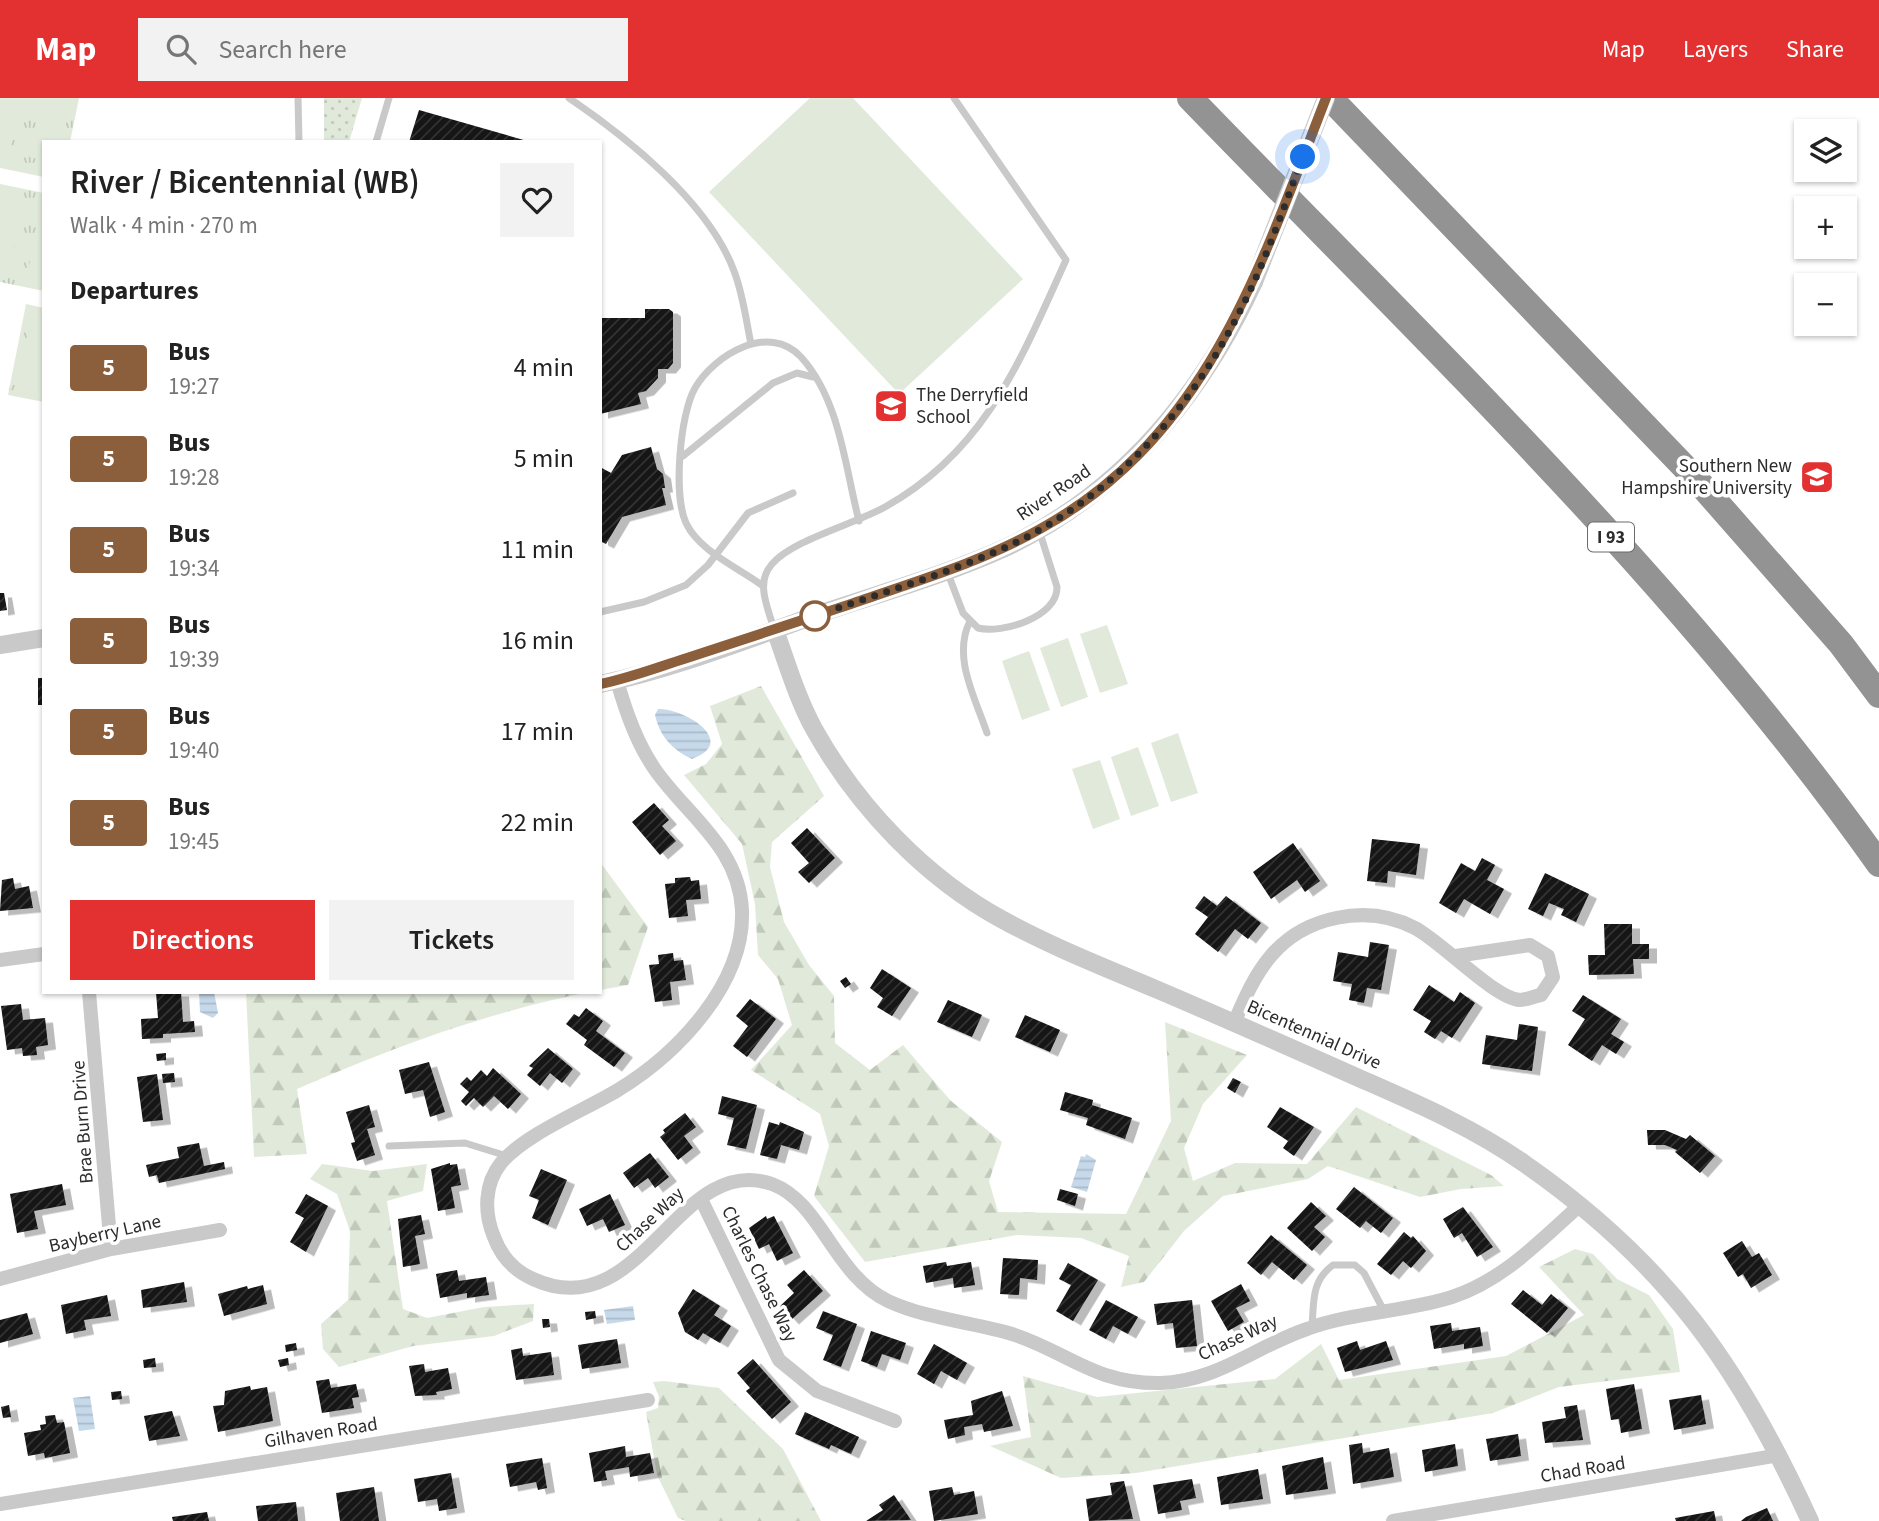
<!DOCTYPE html>
<meta charset="utf-8">
<style>
:root{--surface:#fff;--page:#f2f2f2;--text:#222;--muted:#767676;--accent:#e23130}
body{margin:0;font-family:"Source Sans 3",sans-serif;background:var(--page);color:var(--text);height:100vh;display:flex;flex-direction:column;font-size:26px;white-space:nowrap}
*{box-sizing:border-box;margin:0}
p{font-size:23px;color:var(--muted)}
.icon{flex:none;width:38px;height:38px;fill:none;stroke:currentColor;stroke-width:2;stroke-linecap:round;stroke-linejoin:round}
.map{position:relative;flex:1;overflow:hidden}
.drawer{position:absolute;left:42px;top:42px;width:560px;height:854px;display:flex;flex-direction:column;background:var(--surface);border-radius:0px;box-shadow:0 2px 5px #0004}
.drawer>*{flex:none}
.badge{padding:0 14px;border-radius:5px;font-size:24px;line-height:46px}
.tools{position:absolute;left:1794px;top:21px;display:grid;gap:14px}
.tools a{display:grid;place-items:center;width:63px;height:63px;border-radius:0px;background:var(--surface);box-shadow:0 2px 5px #0004;font-size:35px}
.you{position:absolute;width:35px;height:35px;margin:-18px;border:5px solid #fff;border-radius:50%;background:#1a73e8;box-shadow:0 0 0 10px #1a73e833}
.map>.badge{position:absolute;translate:-50% -50%;box-shadow:0 0 0 4px #fff}
h2{padding:0 28px;font-size:26px;line-height:63px}
.round{display:grid;place-items:center;flex:none;width:74px;height:74px;border-radius:0px;background:var(--page)}
.overview{display:flex;align-items:center;justify-content:space-between;height:119px;padding:0 28px}
h1{font-size:33px;font-weight:600;line-height:52px}
.action{display:flex;gap:14px;margin-top:auto;padding:14px 28px}
.action a{flex:1;height:80px;border-radius:0px;background:var(--accent);color:#fff;font-size:28px;font-weight:600;line-height:80px;text-align:center}
.action a+a{background:var(--page);color:var(--text)}
ul{padding:0;list-style:none}
li{display:flex;align-items:center;gap:21px;height:91px;padding:0 28px}
li div{flex:1}
li b{display:block;font-size:26px}
li em{font-style:normal}
li .badge{min-width:77px;font-weight:700;text-align:center}
header{display:flex;align-items:center;gap:42px;box-sizing:border-box;height:98px;padding:0 35px;background:var(--accent);color:#fff}
header strong{font-size:33px}
nav{display:flex;gap:38px;margin-inline-start:auto;font-size:24px}
.search{width:490px;height:63px;background:var(--page);display:flex;align-items:center;gap:18px;box-sizing:border-box;padding:0 24px;border-radius:0px;color:var(--muted);font-size:26px}
.map>svg:first-child{display:block}
.grass{fill:url(#grass-dots)}
.forest{fill:url(#forest-firs)}
.park{fill:url(#park-tufts)}
.pitch{fill:#e1eada}
.water{fill:url(#water-rules)}
.building{fill:url(#building-hatch);filter:url(#shadow)}
.lines{fill:none;stroke-linecap:round;stroke-linejoin:round}
.service{stroke:#c9c9c9;stroke-width:7}
.minor{stroke:#c9c9c9;stroke-width:14}
.tertiary{stroke:#c9c9c9;stroke-width:18}
.motorway{stroke:#939393;stroke-width:26}
.tertiary-bridge{stroke:#c9c9c9;stroke-width:18}
.line-casing{stroke:#fff;stroke-width:16}
.line{stroke:#8b5e3c;stroke-width:10}
.walk{stroke:#2c2c2c;stroke-width:7;stroke-dasharray:0 12.6}
.stop-dot{fill:#fff;stroke:#8b5e3c;stroke-width:3.5}
.labels{text-anchor:middle;dominant-baseline:central;stroke-width:7;stroke-linejoin:round;paint-order:stroke}
.shield{fill:#fff;stroke:#6b6b6b;stroke-width:2}
.shield-label{font-size:18px;font-weight:bold;fill:#2c2c2c}
.poi-label{font-size:19px;fill:#2c2c2c;stroke:#fff;text-anchor:start}
.street-label{font-size:19px;fill:#2c2c2c;stroke:#fff}
</style>
<header>
<strong>Map</strong>
<div class="search"><svg class="icon" aria-label="search" viewBox="0 0 24 24"><circle cx="10" cy="10" r="6"/><path d="M15 15l6 6"/></svg>Search here</div>
<nav><a>Map</a><a>Layers</a><a>Share</a></nav>
</header>
<div class="map">
<svg width="1879" height="1423" viewBox="0 0 1879 1423">
<defs>
<pattern id="grass-dots" width="8" height="8" patternUnits="userSpaceOnUse" patternTransform="scale(1.75)"><rect width="8" height="8" fill="#e1eada"/><path d="M2 2h.1M6 6h.1" fill="none" stroke="#c1c9bb" stroke-width="1.8" stroke-linecap="round"/></pattern>
<pattern id="forest-firs" width="22" height="20" patternUnits="userSpaceOnUse" patternTransform="scale(1.75)"><rect width="22" height="20" fill="#e1eada"/><path d="M5 1l3.5 6h-7zM16 11l3.5 6h-7z" fill="#c1c9bb"/></pattern>
<pattern id="park-tufts" width="24" height="20" patternUnits="userSpaceOnUse" patternTransform="scale(1.75)"><rect width="24" height="20" fill="#e1eada"/><path d="M3 7l-1-3M5 7V3M7 7l1-3M15 17l-1-3M17 17v-4M19 17l1-3" fill="none" stroke="#c1c9bb"/></pattern>
<pattern id="water-rules" width="6" height="5" patternUnits="userSpaceOnUse" patternTransform="scale(1.75)"><rect width="6" height="5" fill="#c6d9ea"/><path d="M0 2.5h6" fill="none" stroke="#aabac9"/></pattern>
<pattern id="building-hatch" width="6" height="6" patternUnits="userSpaceOnUse" patternTransform="scale(1.75)"><rect width="6" height="6" fill="#131313"/><path d="M-1 1l2-2M0 6l6-6M5 7l2-2" fill="none" stroke="#363636"/></pattern>
<filter id="shadow"><feDropShadow dx="8" dy="4.5" stdDeviation="0" flood-color="#0004"/></filter>
</defs>
<rect width="100%" height="100%" fill="#fff"/>
<path class="grass" d="M324,0H362L349,44H324Z"/>
<path class="forest" d="M761,588L824,698L772,744L770,769L784,824L809,867L834,898L835,945L870,972L903,947L951,1003L1002,1044L989,1083L998,1114L1126,1116L1171,1023L1165,924L1247,957L1203,1006L1184,1050L1193,1083L1235,1065L1307,1066L1356,1009L1491,1077L1504,1088L1461,1091L1420,1099L1328,1068L1308,1081L1223,1098L1184,1133L1144,1184L1121,1189L1129,1158L1081,1140L1017,1137L865,1164L814,1098L829,1048L820,1016L751,972L792,927L778,881L758,857L755,806L742,746L684,677L706,666L722,646L710,608Z
M600,764L648,829L628,887L600,892Z
M246,894H589C488,914 391,950 297,991L307,1056L254,1059Z
M322,1066L373,1073L427,1066L423,1093L387,1103L403,1211L427,1220L484,1209L534,1206L533,1223L494,1238L413,1248L339,1269L323,1251L321,1226L348,1202L350,1133L337,1096L310,1081Z
M1575,1151L1593,1156L1617,1181L1649,1197L1673,1231L1680,1274L1559,1289L1493,1315L1136,1375L1061,1380L990,1348L1031,1339L1023,1278L1097,1299L1275,1281L1321,1246L1339,1282L1506,1258L1584,1217L1539,1169Z
M664,1283L719,1290L783,1351L821,1423H686L678,1420L657,1377L646,1314L658,1310L659,1299L653,1284Z"/>
<path class="park" d="M0,0H79L70,44H44V79L0,70Z
M0,86L44,95V193L0,184Z
M26,206L44,210V304L8,297Z"/>
<path class="pitch" d="M0,0H21L9,56L0,54Z
M41,0L70,5L62,44H44V62L29,59Z
M810,0H853L1023,181L899,296L709,94Z
M0,103L23,108L10,169L0,167Z
M41,111L44,112V176L28,172Z
M31,224L44,226V290L19,285Z
M1107,527L1128,586L1100,595L1080,536Z
M1068,540L1088,599L1061,609L1040,550Z
M1029,553L1050,612L1022,622L1002,563Z
M1178,635L1198,695L1171,704L1151,645Z
M1138,649L1159,708L1131,718L1111,659Z
M1100,662L1120,721L1093,731L1072,671Z"/>
<path class="water" d="M658,611C685,610 739,644 692,661C673,652 660,639 655,617Z
M199,894H214L218,915L213,920L200,914Z
M1086,1056L1096,1062L1087,1094L1071,1089L1081,1058L1085,1059Z
M633,1208L635,1222L607,1226L604,1212Z
M90,1298L95,1331L79,1333L73,1300Z"/>
<path class="building" d="M419,12L527,43V44H409Z
M645,211H669L673,214V265L668,271H658V280L646,293L638,295L641,306L600,316V220H645Z
M651,349L657,371L663,376L665,390H662L666,407L622,419L606,446L600,443V369L611,375L622,357Z
M0,495H4L7,512L0,513Z
M38,580H44V607H38Z
M654,705L669,722L662,728L676,743L660,757L632,724Z
M807,730L835,760L809,785L798,774L809,765L791,745Z
M1372,741L1420,746L1416,777L1388,773L1387,785L1367,783Z
M1293,745L1320,783L1305,794L1297,782L1271,801L1253,774Z
M1482,760L1495,767L1487,782L1504,791L1490,816L1464,801L1456,815L1439,805L1461,765L1475,773Z
M1545,775L1589,796L1576,824L1561,817L1564,811L1549,805L1543,818L1528,811Z
M690,779L691,783L699,782L701,801L686,802L688,818L669,820L665,786L675,785V780Z
M13,780L15,791L29,788L33,810L0,813L2,782Z
M1204,798L1217,808L1226,798L1261,825L1248,841L1235,831L1218,854L1195,836L1208,819L1195,810Z
M1604,826H1632V846H1649V861H1633L1634,876L1589,877L1588,857H1605Z
M1370,844L1389,847L1381,892L1367,890L1364,905L1349,902L1352,886L1333,883L1338,854L1368,859Z
M673,855L674,863L683,862L686,882L670,884L672,902L655,904L649,867L659,866L658,857Z
M882,871L911,890L892,918L877,909L883,900L870,890Z
M846,879L851,886L845,890L840,883Z
M1429,887L1454,904L1460,894L1475,905L1452,940L1441,933L1435,941L1424,934L1431,923L1413,912Z
M156,894H181L183,924L194,923L195,934L163,936V940L142,941L141,921L158,920Z
M1583,897L1621,921L1611,936L1624,944L1616,956L1602,947L1592,963L1568,947L1585,921L1572,913Z
M750,901L776,921L747,959L733,948L748,928L736,918Z
M948,902L982,917L972,939L937,924Z
M21,906L23,922L45,920L48,947L36,949L37,957L23,958L22,950L7,952L1,908Z
M586,910L603,923L596,933L625,955L614,969L584,947L587,942L566,926L574,916L579,919Z
M1025,917L1060,932L1050,954L1015,939Z
M1519,926L1538,929L1532,973L1482,966L1486,937L1517,942Z
M548,950L573,971L562,985L550,975L540,988L527,977L533,970L529,968Z
M166,955V962L157,963L156,956Z
M429,964L445,1014L430,1019L423,992L405,996L399,972Z
M493,970L521,996L508,1011L494,998L483,1009L474,1000L466,1008L461,1003L469,994L460,986L467,979L471,983L481,972L487,978Z
M174,975L175,984L163,985L162,976Z
M157,976L163,1022L143,1024L137,979Z
M1233,980L1241,984L1235,995L1227,990Z
M1065,994L1093,1002L1092,1007L1132,1020L1125,1041L1086,1027L1088,1020L1060,1012Z
M722,998L757,1007L746,1051L727,1047L734,1020L718,1016Z
M369,1007L375,1029L367,1031L375,1057L357,1063L351,1045L355,1044L346,1014Z
M1280,1009L1314,1029L1294,1058L1283,1050L1288,1043L1267,1029Z
M685,1015L696,1029L684,1038L693,1050L678,1062L660,1039L665,1035L663,1032Z
M769,1024L779,1027L780,1024L804,1034L799,1052L781,1047L777,1061L760,1057Z
M1647,1032H1665L1686,1041L1690,1037L1715,1058L1700,1075L1675,1054L1677,1052L1665,1047H1648Z
M199,1045L204,1068L224,1064L225,1071L159,1085L157,1077L149,1079L146,1067L179,1060L177,1049Z
M650,1055L669,1079L655,1090L648,1080L634,1090L623,1075Z
M450,1065V1067L457,1066L461,1087L451,1089L455,1110L438,1113L431,1071Z
M541,1071L567,1082L548,1127L532,1120L539,1102L529,1098Z
M62,1086L66,1107L34,1113L38,1131L17,1135L10,1096Z
M1354,1089L1393,1120L1381,1135L1366,1123L1360,1130L1336,1111Z
M1060,1091L1078,1096L1075,1108L1057,1102Z
M306,1096L328,1108L306,1154L290,1144L304,1120L295,1115Z
M610,1096L625,1127L609,1134L603,1121L587,1128L579,1111Z
M1311,1104L1326,1118L1314,1129L1325,1139L1312,1153L1287,1130Z
M1463,1109L1493,1149L1477,1159L1462,1135L1454,1140L1443,1121Z
M421,1117L425,1136L415,1138L420,1166L403,1169L398,1121Z
M766,1118L767,1121L774,1118L793,1155L777,1163L769,1146L759,1151L749,1130Z
M1404,1134L1411,1140L1413,1138L1426,1153L1411,1170L1403,1163L1391,1177L1377,1166Z
M1271,1137L1307,1167L1294,1182L1272,1164L1261,1177L1247,1165Z
M1742,1143L1752,1159L1759,1155L1772,1177L1751,1190L1743,1176L1738,1179L1723,1155Z
M1003,1160L1038,1162L1037,1182L1020,1180L1019,1197L1000,1196Z
M946,1164L947,1168L971,1164L975,1187L954,1190L953,1180L926,1185L923,1168Z
M1068,1165L1098,1182L1073,1223L1056,1213L1071,1187L1059,1181Z
M457,1172L459,1183L486,1179L489,1197L467,1200V1195L440,1200L436,1176Z
M804,1172L823,1193L791,1222L779,1209L794,1195L787,1187Z
M184,1184L187,1204L143,1210L141,1192Z
M1241,1186L1250,1203L1236,1210L1244,1224L1228,1233L1211,1203Z
M263,1187L267,1206L224,1218L218,1196L247,1188L248,1191Z
M693,1191L720,1208L714,1217L731,1228L720,1245L703,1235L698,1242L685,1234L678,1215Z
M1523,1192L1542,1207L1551,1196L1568,1210L1547,1235L1511,1206Z
M107,1197L111,1218L84,1222L86,1232L66,1236L61,1207Z
M1106,1202L1138,1219L1128,1236L1113,1228L1106,1241L1089,1232Z
M1192,1202L1197,1248L1176,1250L1173,1225L1157,1227L1154,1206Z
M595,1213L596,1220L586,1222L585,1214Z
M823,1213L857,1226L841,1269L823,1262L833,1237L816,1230Z
M27,1215L33,1236L0,1245V1222Z
M542,1221H549L550,1229L543,1230Z
M1451,1225L1452,1233L1480,1229L1483,1248L1464,1251V1246L1434,1251L1430,1228Z
M871,1233L906,1245L900,1262L882,1256L877,1269L861,1263Z
M617,1241L621,1265L582,1271L578,1247Z
M1357,1243L1360,1252L1386,1243L1393,1262L1345,1274L1337,1250Z
M296,1245L297,1252L286,1254L285,1247Z
M934,1246L967,1265L957,1282L941,1273L934,1286L917,1276Z
M522,1250L523,1258L551,1254L554,1277L516,1282L511,1252Z
M155,1260L156,1269L144,1270L143,1262Z
M288,1260L289,1267L280,1269L278,1262Z
M753,1261L791,1304L772,1321L746,1293L750,1290L737,1275Z
M424,1266L425,1274L448,1270L452,1291L436,1294L437,1297L415,1298L409,1268Z
M329,1281L331,1290L356,1286L359,1299L352,1300L354,1310L322,1315L316,1283Z
M1634,1286L1642,1331L1621,1335L1619,1321L1611,1322L1606,1291Z
M250,1288L251,1292L267,1289L273,1323L218,1334L213,1308L224,1307L225,1293Z
M121,1293L122,1301L112,1302L111,1294Z
M1002,1293L1013,1328L984,1334L982,1326L964,1329L965,1337L948,1341L944,1322L973,1317L971,1303Z
M1701,1297L1706,1326L1674,1332L1669,1302Z
M9,1307L11,1319L3,1320L1,1309Z
M1577,1307L1583,1342L1545,1345L1542,1324L1566,1320L1564,1309Z
M172,1313L180,1338L149,1343L144,1318Z
M805,1314L859,1339L851,1356L831,1347L829,1351L795,1336Z
M55,1317L57,1325L64,1324L70,1355L45,1360L44,1355L28,1358L24,1335L41,1332L40,1327L46,1326L45,1318Z
M1518,1336L1521,1358L1490,1363L1486,1341Z
M1362,1345L1363,1355L1389,1350L1394,1379L1353,1386L1349,1347Z
M1455,1346L1458,1368L1425,1374L1422,1352Z
M625,1348L626,1359L650,1355L654,1375L630,1379L629,1369L605,1373L607,1382L594,1384L589,1355Z
M1323,1359L1328,1391L1286,1397L1282,1368Z
M542,1360L547,1390L538,1392L536,1384L510,1389L506,1366Z
M1258,1371L1263,1401L1221,1407L1217,1379Z
M451,1375L457,1410L439,1413L437,1401L418,1404L414,1381Z
M1192,1381L1196,1400L1180,1403L1182,1412L1158,1416L1153,1387Z
M1124,1383L1133,1421L1089,1423L1086,1401L1112,1397L1110,1385Z
M374,1389L379,1423H340L336,1395Z
M952,1389L954,1397L974,1393L978,1416L934,1423L929,1393Z
M894,1397L911,1422L866,1423L883,1412L879,1407Z
M296,1404L298,1423H258L256,1408Z
M1767,1410L1773,1423H1741L1746,1419Z
M1714,1413L1716,1423H1676L1675,1420Z
M207,1414L209,1423H173L172,1419Z"/>
<g class="lines">
<path class="service" d="M298,0L299,44
M569,0C628,40 709,105 734,173C743,196 746,222 751,246
M376,44L389,0
M683,358L773,285L797,275L813,279
M947,473L963,515L978,530C1002,536 1058,519 1057,489L1039,432
M763,488C739,470 699,453 686,425C673,397 680,316 695,290C714,257 769,224 801,259C840,302 845,369 859,423
M600,514L644,504L686,487L708,467L748,415L793,395
M970,523C952,559 975,599 987,635
M774,531C768,510 755,485 772,466C792,442 855,426 885,409C986,353 1021,261 1066,162L954,0
M389,1048L465,1045L507,1058
M1312,1229C1314,1204 1311,1183 1333,1167H1355L1364,1175L1384,1213"/>
<path class="minor" d="M617,583C626,614 637,646 656,673C689,719 739,750 742,812C745,886 677,956 618,992C585,1012 525,1036 501,1065C484,1086 484,1115 494,1139C501,1158 515,1173 533,1181C642,1231 677,1053 772,1086C821,1104 834,1177 888,1203C927,1221 972,1224 1012,1236C1068,1254 1094,1286 1160,1285C1216,1284 1256,1248 1307,1231C1353,1214 1405,1214 1452,1199C1503,1182 1539,1144 1579,1108
M0,862L44,856
M89,894L111,1151
M1234,925C1244,902 1254,878 1270,859C1304,818 1367,805 1415,830C1443,845 1494,900 1520,902C1526,902 1535,898 1541,897L1553,879L1548,858L1530,847L1456,858
M701,1101L779,1262L817,1293L895,1323
M0,1181L111,1151L220,1132
M0,1406L648,1302
M1393,1423L1780,1357"/>
<path class="tertiary" d="M775,532C787,565 797,600 814,631C857,708 925,780 1003,822C1052,849 1106,870 1158,892C1226,921 1294,951 1361,981C1418,1006 1474,1030 1525,1066C1666,1164 1740,1269 1810,1423
M0,547L44,540
M600,586C674,571 751,540 822,515C884,494 948,476 1007,449C1122,394 1201,298 1254,184"/>
<path class="motorway" d="M1190,0C1428,246 1680,485 1879,766
M1330,0L1696,381L1841,546L1879,597"/>
<path class="tertiary-bridge" d="M1254,184L1326,0"/>
</g>
<g class="lines">
<g class="line-casing">
<path id="line" d="M600,586C630,580 658,569 687,560C740,543 794,525 848,507C913,484 980,465 1040,431C1208,339 1261,167 1326,0"/>
</g>
<use href="#line" class="line"/>
<path class="walk" d="M815,518C878,496 943,477 1004,450C1108,403 1188,316 1239,215C1265,165 1283,111 1303,59"/>
</g>
<defs>
<g id="school-square" transform="scale(1.75)"><rect x="-9" y="-9" width="18" height="18" rx="4" fill="#e23130" stroke="#fff"/><path d="M0-5L7-2L0 1L-7-2ZM-4 1L0 2.5L4 1V4Q0 6-4 4Z" fill="#fff"/></g>
<g id="university-square" transform="scale(1.75)"><rect x="-9" y="-9" width="18" height="18" rx="4" fill="#e23130" stroke="#fff"/><path d="M0-5L7-2L0 1L-7-2ZM-4 1L0 2.5L4 1V4Q0 6-4 4Z" fill="#fff"/></g>
</defs>
<g fill-rule="evenodd">
<use href="#school-square" x="891" y="308"/>
<use href="#university-square" x="1817" y="379"/>
</g>
<circle class="stop-dot" cx="815" cy="518" r="14"/>
<g class="labels">
<rect class="shield" x="1588" y="424.5" width="46" height="29" rx="5"/>
<g class="shield-label">
<text x="1611" y="439">I 93</text>
</g>
<g class="poi-label">
<text x="916" y="297">The Derryfield<tspan x="916" dy="22">School</tspan></text>
<text x="1792" y="368" text-anchor="end">Southern New<tspan x="1792" dy="22">Hampshire University</tspan></text>
</g>
<g class="street-label">
<text transform="translate(1054 395) rotate(-34)">River Road</text>
<text transform="translate(1314 937) rotate(24)">Bicentennial Drive</text>
<text transform="translate(83 1024) rotate(-94)">Brae Burn Drive</text>
<text transform="translate(650 1122) rotate(-43)">Chase Way</text>
<text transform="translate(105 1136) rotate(-13)">Bayberry Lane</text>
<text transform="translate(759 1176) rotate(64)">Charles Chase Way</text>
<text transform="translate(1238 1240) rotate(-25)">Chase Way</text>
<text transform="translate(321 1335) rotate(-9)">Gilhaven Road</text>
<text transform="translate(1583 1372) rotate(-9)">Chad Road</text>
</g>
</g>
</svg>
<div class="tools">
<a><svg class="icon" aria-label="layers" viewBox="0 0 24 24"><path d="M12 4l9 5-9 5-9-5zM3 14l9 5 9-5"/></svg></a>
<a>+</a>
<a>−</a>
</div>
<div class="you" style="left:1303px;top:59px"></div>
<section class="drawer">
<div class="overview"><div><h1>River / Bicentennial (WB)</h1><p>Walk · 4 min · 270 m</p></div><a class="round"><svg class="icon" aria-label="heart" viewBox="0 0 24 24"><path d="M12 20l-8-8c-3-5 5-10 8-4 3-6 11-1 8 4z"/></svg></a></div>
<h2>Departures</h2>
<ul>
<li><span class="badge" style="background:#8b5e3c;color:#fff">5</span><div><b>Bus</b><p>19:27</p></div><em>4 min</em></li>
<li><span class="badge" style="background:#8b5e3c;color:#fff">5</span><div><b>Bus</b><p>19:28</p></div><em>5 min</em></li>
<li><span class="badge" style="background:#8b5e3c;color:#fff">5</span><div><b>Bus</b><p>19:34</p></div><em>11 min</em></li>
<li><span class="badge" style="background:#8b5e3c;color:#fff">5</span><div><b>Bus</b><p>19:39</p></div><em>16 min</em></li>
<li><span class="badge" style="background:#8b5e3c;color:#fff">5</span><div><b>Bus</b><p>19:40</p></div><em>17 min</em></li>
<li><span class="badge" style="background:#8b5e3c;color:#fff">5</span><div><b>Bus</b><p>19:45</p></div><em>22 min</em></li>
</ul>
<div class="action"><a>Directions</a><a>Tickets</a></div>
</section>
</div>
